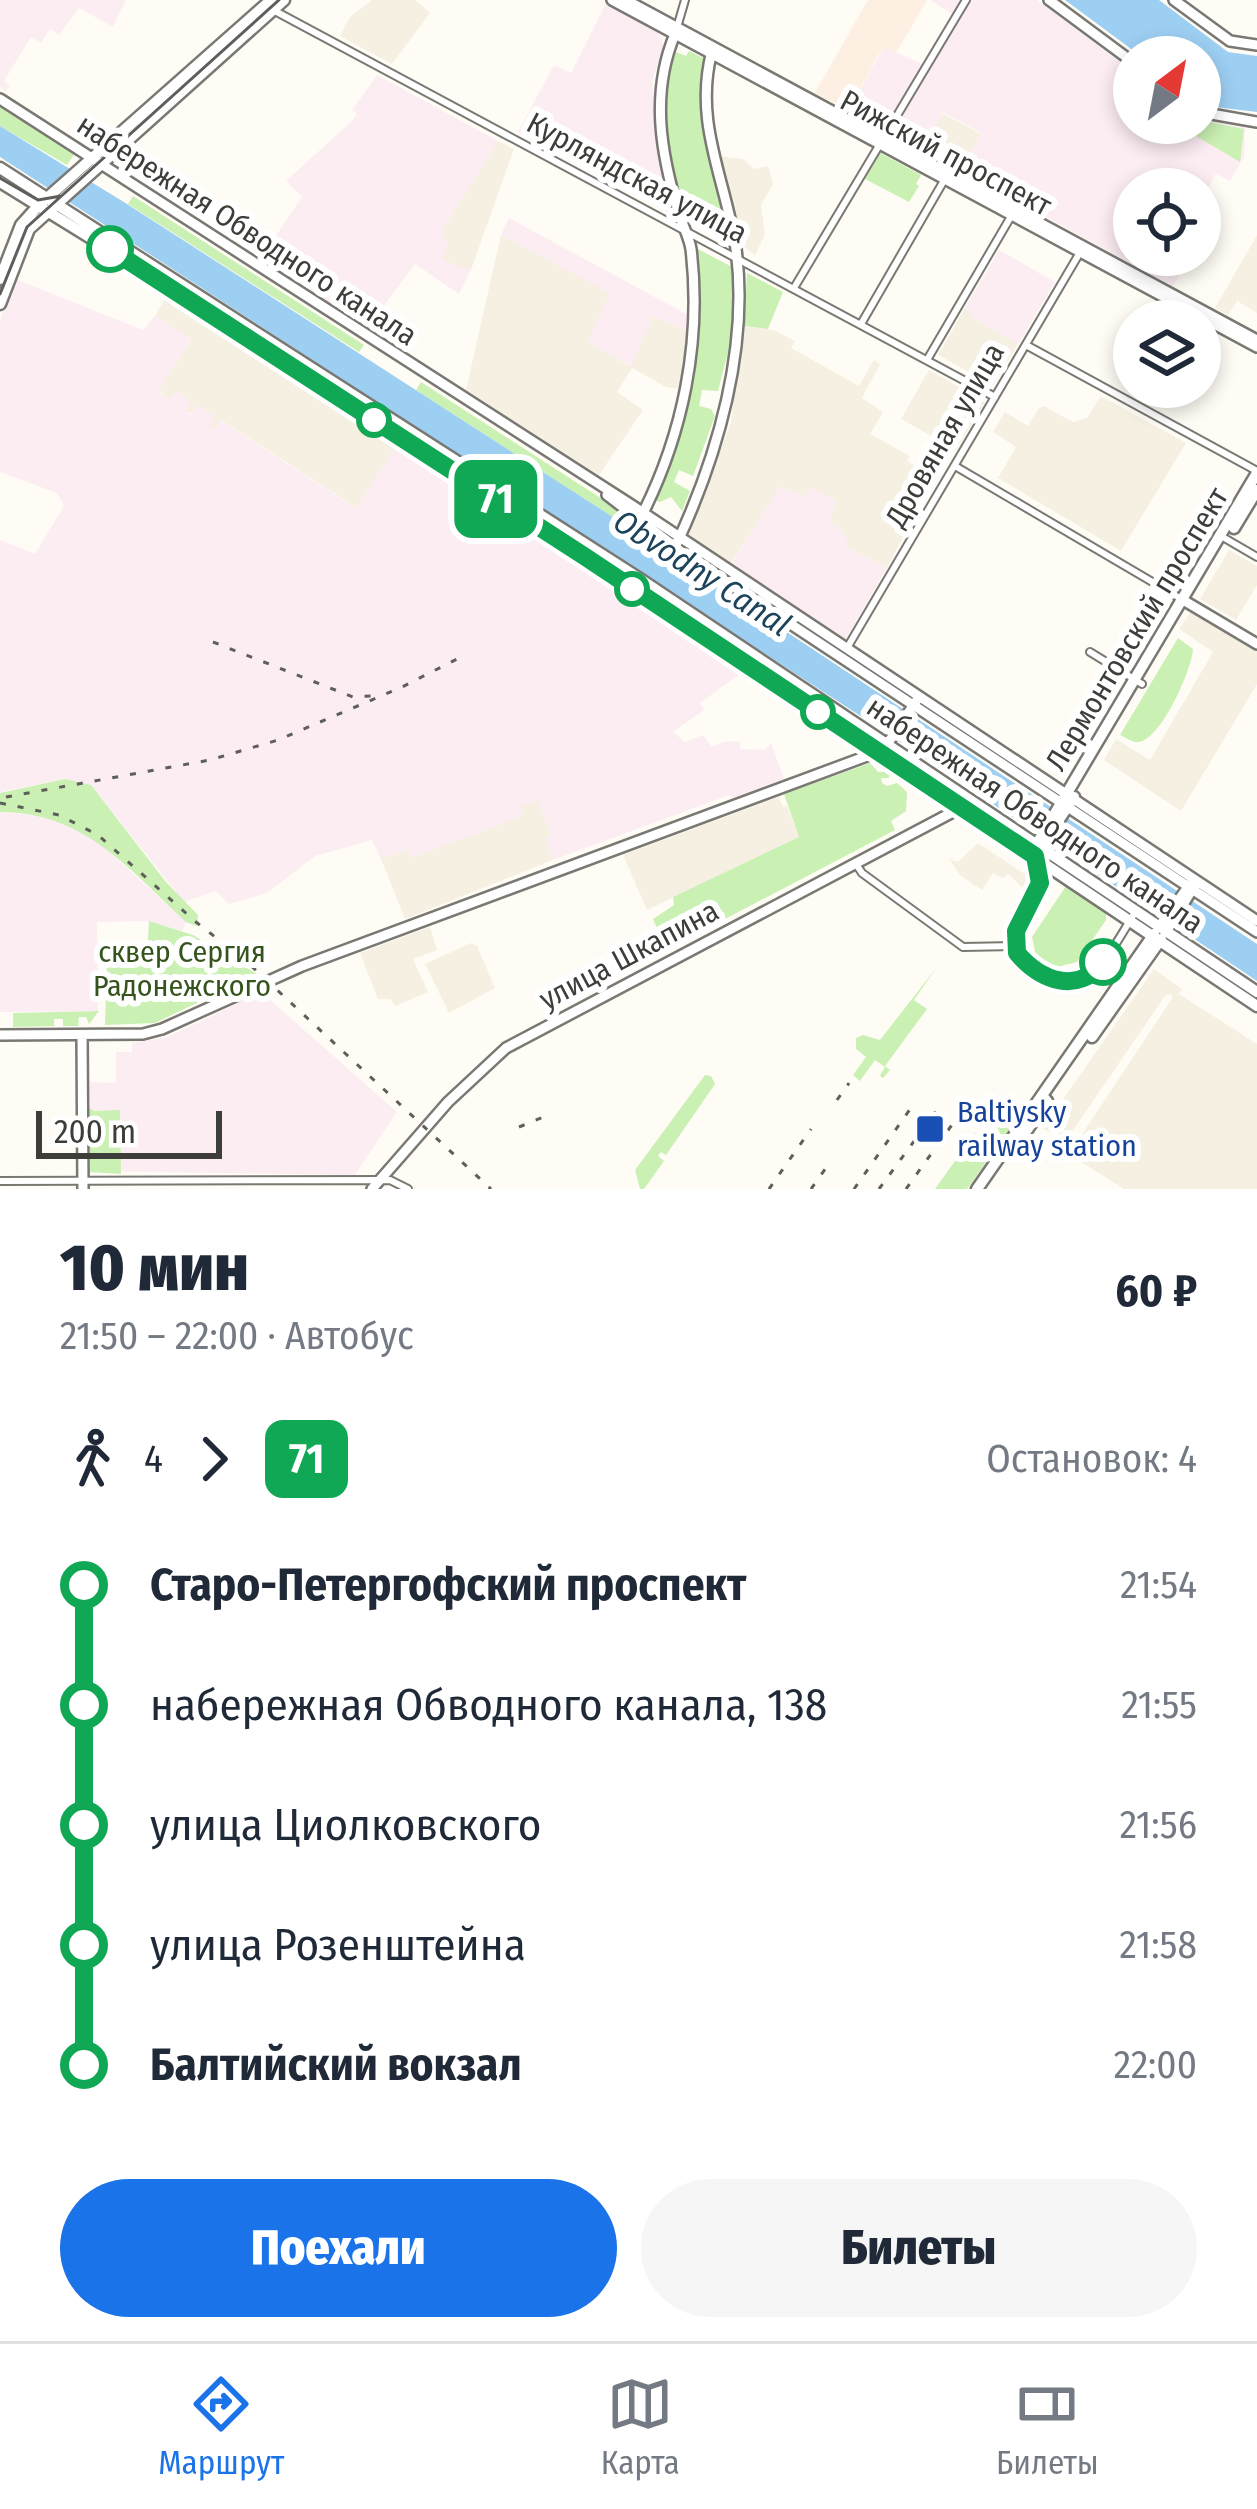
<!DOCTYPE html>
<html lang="ru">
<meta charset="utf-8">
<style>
:root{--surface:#fff;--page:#f6f6f7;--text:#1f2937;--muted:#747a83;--line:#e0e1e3;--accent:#1a73e8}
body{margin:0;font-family:"Fira Sans Condensed",sans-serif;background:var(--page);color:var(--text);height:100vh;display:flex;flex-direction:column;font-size:45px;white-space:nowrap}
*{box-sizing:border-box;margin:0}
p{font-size:39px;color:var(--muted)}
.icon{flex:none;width:66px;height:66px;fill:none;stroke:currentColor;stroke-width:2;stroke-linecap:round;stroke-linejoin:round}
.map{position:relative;height:1189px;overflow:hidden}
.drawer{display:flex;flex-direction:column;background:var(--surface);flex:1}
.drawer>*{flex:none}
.badge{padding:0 24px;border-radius:18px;font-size:42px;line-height:78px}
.needle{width:78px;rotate:32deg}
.fabs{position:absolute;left:1113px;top:36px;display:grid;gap:24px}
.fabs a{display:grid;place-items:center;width:108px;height:108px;border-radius:50%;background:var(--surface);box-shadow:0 6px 18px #0003;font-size:60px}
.scale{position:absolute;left:36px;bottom:30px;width:186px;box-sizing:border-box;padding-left:12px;border:6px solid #3d3d3a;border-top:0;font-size:33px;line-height:42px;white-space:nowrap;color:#3d3d3a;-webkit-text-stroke:9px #fff;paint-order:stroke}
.map>.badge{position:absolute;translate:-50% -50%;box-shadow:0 0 0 6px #fff}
.legs{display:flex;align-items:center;gap:18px;height:132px;padding:0 60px;font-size:39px}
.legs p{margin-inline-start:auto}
.head{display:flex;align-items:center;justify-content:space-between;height:204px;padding:0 60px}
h1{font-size:66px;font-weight:800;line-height:90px}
.cta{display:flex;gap:24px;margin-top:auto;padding:24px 60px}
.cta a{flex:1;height:138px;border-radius:72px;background:var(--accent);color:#fff;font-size:48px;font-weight:800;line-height:138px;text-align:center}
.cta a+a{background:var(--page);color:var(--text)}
ul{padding:0 60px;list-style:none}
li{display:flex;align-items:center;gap:42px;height:120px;font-size:45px}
li i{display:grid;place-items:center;width:18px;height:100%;margin:0 15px;background:currentColor}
li i::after{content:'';width:30px;height:30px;margin:-15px;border:9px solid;border-radius:50%;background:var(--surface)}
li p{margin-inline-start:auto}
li:first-child i{background:linear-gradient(#0000 50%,currentColor 0)}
li:last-child i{background:linear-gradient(currentColor 50%,#0000 0)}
.menu{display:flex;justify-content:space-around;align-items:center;height:168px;border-top:3px solid var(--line);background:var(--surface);font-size:33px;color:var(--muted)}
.menu a{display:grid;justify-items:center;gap:6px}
.menu .active{color:var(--accent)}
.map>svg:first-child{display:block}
.built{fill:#f5f0e2}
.industrial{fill:#fcedf3}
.medical{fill:#fdefe1}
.green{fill:#caf0b4}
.water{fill:#9dcff3}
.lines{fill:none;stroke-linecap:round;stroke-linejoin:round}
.street-casing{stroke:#7a7872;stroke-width:10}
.secondary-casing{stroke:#7a7872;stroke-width:14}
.primary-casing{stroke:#7a7872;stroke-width:15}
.street{stroke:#fff;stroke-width:6}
.secondary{stroke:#fff;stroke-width:9}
.primary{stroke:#fff;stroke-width:10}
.tram{stroke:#5e5e5a;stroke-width:3}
.rail{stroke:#5e5e5a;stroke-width:3;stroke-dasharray:6 12;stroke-linecap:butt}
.line-1-casing{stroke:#fff;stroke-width:27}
.line-1{stroke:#10a855;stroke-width:18}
.stop-1-dot{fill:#fff;stroke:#10a855;stroke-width:6}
.transit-dot{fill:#1a4fb4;stroke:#fff;stroke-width:4.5}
.labels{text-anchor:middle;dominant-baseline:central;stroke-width:12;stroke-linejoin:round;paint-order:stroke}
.street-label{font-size:30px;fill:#3d3d3a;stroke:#fff}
.park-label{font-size:30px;fill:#35541d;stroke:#fff}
.transit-label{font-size:30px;fill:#164399;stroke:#fff;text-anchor:start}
.water-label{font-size:33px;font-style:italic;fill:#1e445c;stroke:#fff}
</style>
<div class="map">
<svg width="1257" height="1189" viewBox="0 0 1257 1189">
<rect width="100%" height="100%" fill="#fefcf4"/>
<path class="built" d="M372,0H415L430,13L392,64L340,36L350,17Z
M942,113L981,134L970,154L963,151L954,167L922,150Z
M498,141L514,149L471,270L462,269L441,259L448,245L441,232Z
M719,156L743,159L754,169L768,166L773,184L761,205L765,234L755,255L742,245Z
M501,235L611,293L588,342L630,366L653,315L687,331L680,389L666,387L632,368L617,392L643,410L599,475L466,390Z
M1257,235V313L1237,301L1228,315L1215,308Z
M167,295L397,445L357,508L221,420L214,430L209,427L214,421L185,411L191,402L176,392L171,400L158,391L191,340L155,316Z
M965,308L971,312L970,316L1018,344L993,385L938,355Z
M743,326L773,330L795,341L791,348L859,386L874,360L880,364L862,398L883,412L870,434L910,456L907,461L934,477L887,568L849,548L829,522L831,510L780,487L730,564L688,537L731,422Z
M929,370L985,402L956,450L901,419Z
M1101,396L1186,443L1121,551L998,478L1016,447L993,432L1005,412L1028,426L1039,408L1044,406L1073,422L1087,418Z
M1229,550L1257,566V585L1236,620L1200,599Z
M1191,611L1257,651V684L1181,811L1104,760L1116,739L1150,760L1213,652L1179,629Z
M779,797L783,807L787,806L799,837L647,910L623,855Z
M538,800L551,835L545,838L553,860L405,919L381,859L408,849L411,857L522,815L519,807Z
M978,843L1029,877L1023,888L1008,874L1003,878L993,873L982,890L961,876L949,859L958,862Z
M430,927L437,950L413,959L428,992L395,1006L390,999H378L360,953Z
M471,943L477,946L495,988L449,1013L425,964Z
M1154,969L1182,989L1179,994L1257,1044V1189H1124L1069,1154L1173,997L1170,994L1165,996L1065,1142L1043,1128Z"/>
<path class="industrial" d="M0,0H126L113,27L79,8L59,35L50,29L41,43L31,37L4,81L10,85L6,91L0,87Z
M930,0H1037L1134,72V123H1200V120L1245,127L1244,157L1230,181L1216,174L1200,202V189H1134V255H1170L1167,261L1183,270L1173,286L987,185L994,171L969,157L981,133L943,112L922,150L892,134L960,19Z
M606,3L658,32L664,47L652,80L656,137L675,211L671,214L518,132L554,65L571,73Z
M884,47L922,64L882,130L848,111Z
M377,75L498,141L441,232L448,244L442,260L471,270L459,294L415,264L368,327L261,258L302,197L286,181L353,120L357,114L352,110Z
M509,218L690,316L687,331L653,316L631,366L587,342L610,293L501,235Z
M999,250L1055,282L1018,344L969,315L971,311L965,308Z
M15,279L143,330L155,316L191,339L158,392L170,399L176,392L191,402L186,411L190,414L197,405L211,414L214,420L210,428L214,430L220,420L356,508L397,445L744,671L700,703L704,710L673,732L685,742L703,735L712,747L727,741L740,742V749L765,750L771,743L784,779L733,798L729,795L553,860L545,838L551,834L537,800L520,807L523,816L411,858L407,849L381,859L372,840L315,856L267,893L229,904L216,891L184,902L91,785L65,779L0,792V540L35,554L64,506L57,493L0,472V321Z
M780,486L805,497L811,487L836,501L829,522L844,532L849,548L887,568L845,640L731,564Z
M0,812L42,816L90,834L186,922L182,931L149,921L97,922L98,1011L0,1012Z
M261,992L397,1112L355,1175L89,1171L90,1082L116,1083V1052H132V1043L168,1037Z"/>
<path class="medical" d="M868,0H927L896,53L883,47L848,110L815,93Z"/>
<path class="green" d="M671,50L686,56L689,51L705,59L702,124L730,243L685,218L667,153L662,104Z
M0,104L75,153L67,165L0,126Z
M1200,120L1244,129L1240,162L1174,123Z
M880,153L921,175L916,184L919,186L909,202L865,179Z
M133,196L364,345L359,352L128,204Z
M694,247L734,268L735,325L718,391L702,390L699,406L711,409L715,416L693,476L679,470L674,482L690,491L682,511L671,497L660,502L652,499L685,417L698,320Z
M747,273L783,292L768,329L744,326Z
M421,382L610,504L627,520L628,527L416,390Z
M1178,638L1193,649C1192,669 1162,738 1139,742C1133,743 1125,737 1120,735Z
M870,763L878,772H889V778H881L882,783L887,786L897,783L907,792L906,811L891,821L895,830L683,941L679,935L663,942L653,919L674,905L673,897L799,837L784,794Z
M65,779L91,785L166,882L198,915L197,926L186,922C129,869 84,812 0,812V793Z
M1066,886L1106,913V920L1077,962L1053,968L1036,956L1032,937Z
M149,921L193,935L257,974L155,1023L105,1025L107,958L147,956Z
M937,967L914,1000L927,1009L885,1066L890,1070L883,1078L880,1076L885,1067L875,1060L860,1081L853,1075L866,1057L856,1049V1038L863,1035L880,1040Z
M99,1011L89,1024L86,1017H79L78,1026H63V1019H54V1026L13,1027V1013Z
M705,1075L711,1076L715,1084L666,1155L661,1152L658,1156L664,1161L644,1189H640L635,1170Z
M1014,1105L1022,1111L967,1189H935L975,1133L988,1142Z
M88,1107L94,1111L120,1110L121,1174L90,1172Z"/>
<path class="water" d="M1065,0H1159L1228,52L1257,56V112L1207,106L1200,100V57H1142Z
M0,126L127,204L633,530L1257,944V981L899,741L0,157Z"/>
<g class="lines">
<g class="street-casing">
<path id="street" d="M275,11L995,397
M676,31L685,0
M794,288L966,0
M861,324L946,177
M1026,345L1257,471
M927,360L1013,213
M955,466L1183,600
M1221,536L1257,557
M847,648L1082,249
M1090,652L1142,684
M1035,858C1047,909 1009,916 1015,947C1018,959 1030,967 1041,973C1090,1004 1113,946 1136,911
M856,864L862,873L963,947L1015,946
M0,1181L390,1180L408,1189"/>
</g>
<g class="secondary-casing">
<path id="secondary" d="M612,0L1257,347
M626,0L1257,340
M1049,0L1134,63
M1174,0L1230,41L1257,45
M0,99L633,506L1257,921
M1200,112L1257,122
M607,495L683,553L1257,932
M641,517C683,435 702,341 691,249C689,237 683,226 679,214C661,154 650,94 675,34
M677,543C718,455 749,347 736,249C726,180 693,123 712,51
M1183,600L1257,644
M1159,927L1191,883
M1166,932L1195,885
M0,1035L143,1034L162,1029L302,966L867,756L890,740L919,697
M82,1035L83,1189
M372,1189L448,1102L506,1048L951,813L960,799"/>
</g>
<g class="primary-casing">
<path id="primary" d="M0,168L640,579L1257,992
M0,182L172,288L584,556L1257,1006
M0,279L21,225L38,206L271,0
M0,304L29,229L284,0
M1234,528L1257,490
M1035,847L1257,473
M1038,851L1074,797
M1092,1037L1161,939
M1020,1140L1047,1101
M977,1189L1154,934"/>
</g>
<use href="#street" class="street"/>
<use href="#secondary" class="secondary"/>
<use href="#primary" class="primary"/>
<path class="tram" d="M0,178L38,200L61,196
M0,294L27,227L279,0"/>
<path class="rail" d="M213,642L353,697L371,696
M6,797L210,760L278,740L402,687L463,656
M0,803L59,815L98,835L196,922L247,962L491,1189
M837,1100L849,1083
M519,1127L551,1114
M769,1189L811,1129
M811,1189L828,1165
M854,1189L913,1105
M879,1189L937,1110
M906,1189L954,1122"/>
</g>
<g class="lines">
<g class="line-1-casing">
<path id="line-1" d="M110,249L584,556L1035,856L1040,883L1016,931L1017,953C1041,981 1078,995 1103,962"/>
</g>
<use href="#line-1" class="line-1"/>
</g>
<g class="stop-1-dot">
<circle cx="110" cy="249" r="21"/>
<circle cx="374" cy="420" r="15"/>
<circle cx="632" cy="589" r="15"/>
<circle cx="818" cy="712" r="15"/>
<circle cx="1103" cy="962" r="21"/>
</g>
<rect class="transit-dot" x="915" y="1114" width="30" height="30" rx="6"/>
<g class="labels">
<g class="street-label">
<text transform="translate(946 153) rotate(28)">Рижский проспект</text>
<text transform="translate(637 178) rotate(28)">Курляндская улица</text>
<text transform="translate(247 230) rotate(33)">набережная Обводного канала</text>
<text transform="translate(945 435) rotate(-60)">Дровяная улица</text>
<text transform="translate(1137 629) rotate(-59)">Лермонтовский проспект</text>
<text transform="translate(1035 815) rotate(34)">набережная Обводного канала</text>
<text transform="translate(629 955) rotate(-28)">улица Шкапина</text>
</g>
<g class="park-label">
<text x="182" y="952">сквер Сергия<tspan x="182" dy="34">Радонежского</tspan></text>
</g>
<g class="transit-label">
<text x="957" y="1112">Baltiysky<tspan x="957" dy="34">railway station</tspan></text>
</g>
<g class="water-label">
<text transform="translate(702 573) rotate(33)">Obvodny Canal</text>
</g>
</g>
</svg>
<div class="fabs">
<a><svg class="needle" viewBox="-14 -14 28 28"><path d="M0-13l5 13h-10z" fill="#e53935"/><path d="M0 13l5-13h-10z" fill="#747a83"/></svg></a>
<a><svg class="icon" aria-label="locate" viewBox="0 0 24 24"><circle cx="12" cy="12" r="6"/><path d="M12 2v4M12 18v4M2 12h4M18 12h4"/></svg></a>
<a><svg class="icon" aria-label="layers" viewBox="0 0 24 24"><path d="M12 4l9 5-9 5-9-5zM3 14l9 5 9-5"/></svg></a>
</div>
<div class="scale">200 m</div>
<b class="badge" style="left:496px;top:499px;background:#10a855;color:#fff">71</b>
</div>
<section class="drawer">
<div class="head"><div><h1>10 мин</h1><p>21:50 – 22:00 · Автобус</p></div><b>60 ₽</b></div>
<div class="legs"><svg class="icon" aria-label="walk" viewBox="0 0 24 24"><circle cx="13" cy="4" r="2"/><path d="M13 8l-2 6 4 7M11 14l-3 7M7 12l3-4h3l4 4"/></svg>4<svg class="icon" aria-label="forward" viewBox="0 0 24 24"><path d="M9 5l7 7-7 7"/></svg><b class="badge" style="background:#10a855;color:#fff">71</b><p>Остановок: 4</p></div>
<ul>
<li><i style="color:#10a855"></i><b>Старо-Петергофский проспект</b><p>21:54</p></li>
<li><i style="color:#10a855"></i><span>набережная Обводного канала, 138</span><p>21:55</p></li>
<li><i style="color:#10a855"></i><span>улица Циолковского</span><p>21:56</p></li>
<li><i style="color:#10a855"></i><span>улица Розенштейна</span><p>21:58</p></li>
<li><i style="color:#10a855"></i><b>Балтийский вокзал</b><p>22:00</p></li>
</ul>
<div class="cta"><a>Поехали</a><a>Билеты</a></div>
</section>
<nav class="menu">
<a class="active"><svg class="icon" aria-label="directions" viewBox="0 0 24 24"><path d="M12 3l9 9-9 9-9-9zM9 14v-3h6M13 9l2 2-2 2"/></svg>Маршрут</a>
<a><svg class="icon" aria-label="map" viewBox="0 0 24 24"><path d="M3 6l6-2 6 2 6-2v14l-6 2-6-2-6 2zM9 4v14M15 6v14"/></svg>Карта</a>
<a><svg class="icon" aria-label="tickets" viewBox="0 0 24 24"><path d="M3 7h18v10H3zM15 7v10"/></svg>Билеты</a>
</nav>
